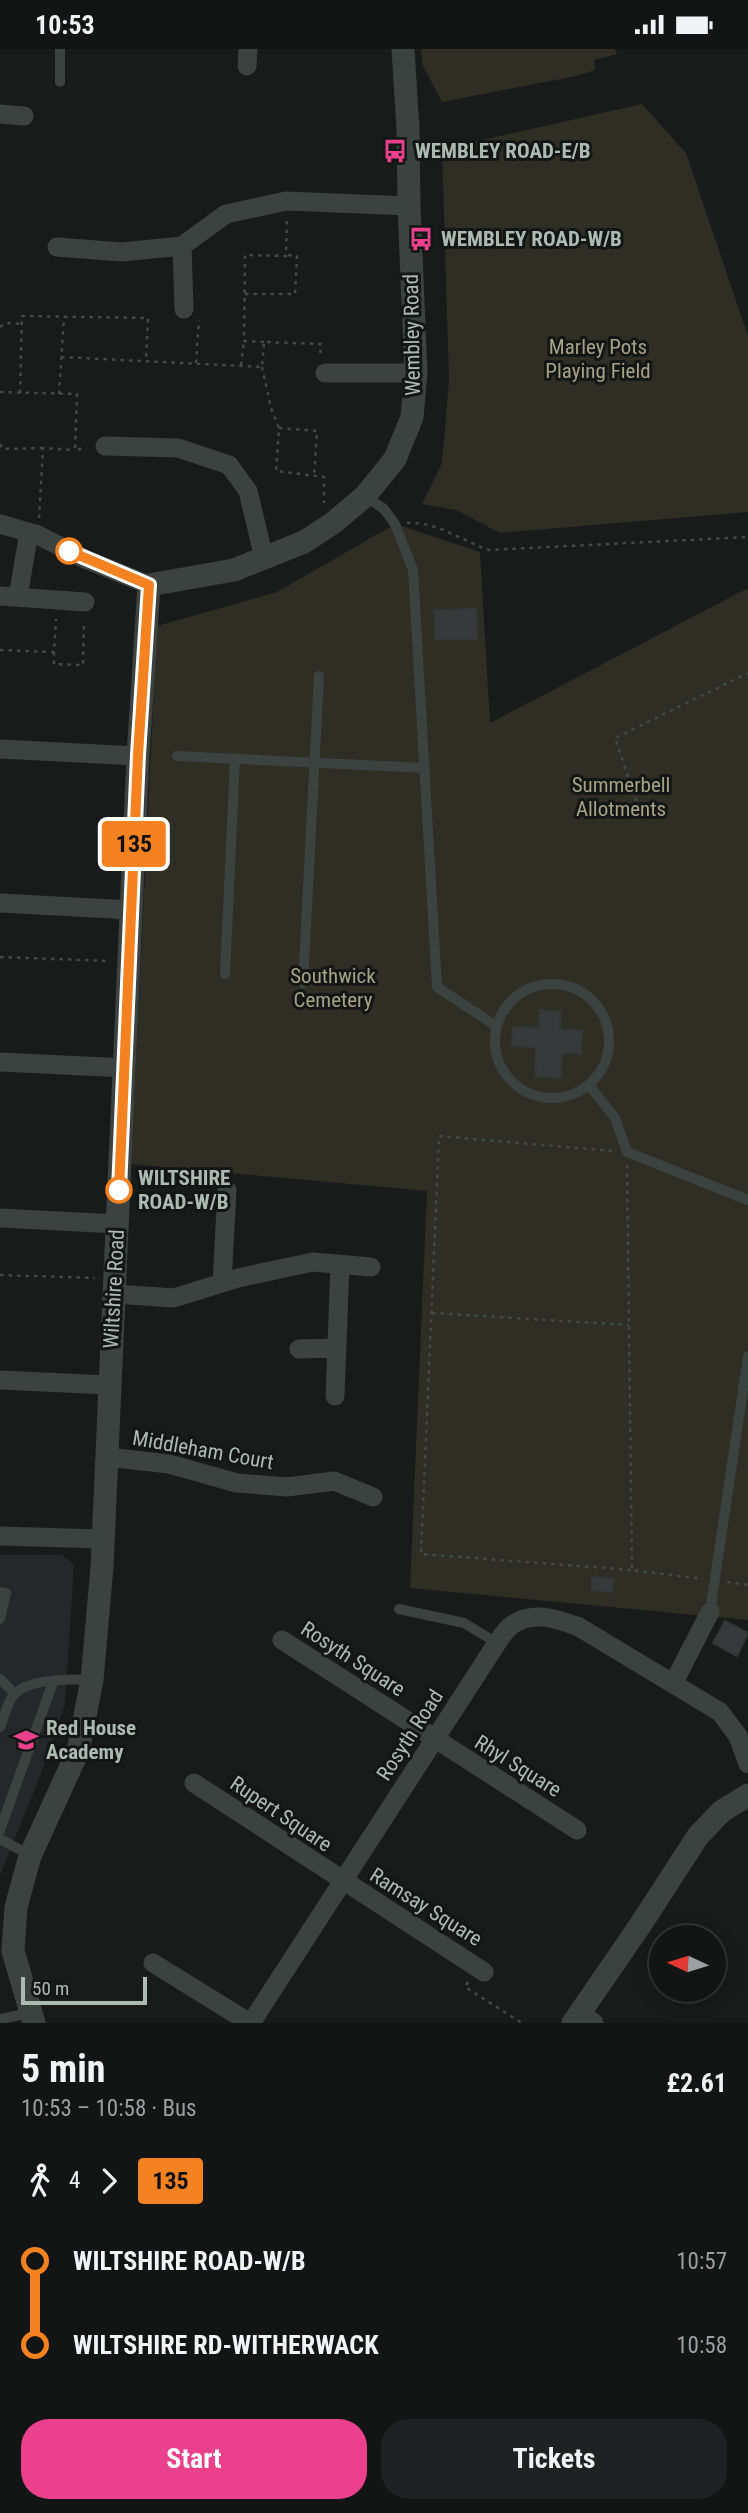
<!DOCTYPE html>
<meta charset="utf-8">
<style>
:root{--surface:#131414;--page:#202122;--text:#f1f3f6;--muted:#9d9ea0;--line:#323334;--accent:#eb418c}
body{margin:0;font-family:"Roboto Condensed",sans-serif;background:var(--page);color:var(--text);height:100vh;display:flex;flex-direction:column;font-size:26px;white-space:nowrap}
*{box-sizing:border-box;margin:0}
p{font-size:23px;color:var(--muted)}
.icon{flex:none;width:38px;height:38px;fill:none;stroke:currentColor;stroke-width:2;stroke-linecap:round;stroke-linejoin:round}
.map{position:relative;height:1974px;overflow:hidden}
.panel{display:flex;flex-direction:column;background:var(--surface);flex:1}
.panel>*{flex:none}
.badge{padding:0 14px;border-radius:5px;font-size:24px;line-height:46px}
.needle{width:46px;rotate:274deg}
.fabs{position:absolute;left:649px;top:1876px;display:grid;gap:14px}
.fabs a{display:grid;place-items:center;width:77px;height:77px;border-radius:50%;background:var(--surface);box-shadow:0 4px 18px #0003,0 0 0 2px var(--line);font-size:35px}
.scale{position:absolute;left:21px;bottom:18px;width:126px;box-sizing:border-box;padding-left:7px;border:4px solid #acbab4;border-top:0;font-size:19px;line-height:24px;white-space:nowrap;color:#acbab4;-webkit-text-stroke:5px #141616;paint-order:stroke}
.map>.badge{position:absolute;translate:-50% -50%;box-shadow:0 0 0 4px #fff}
.legs{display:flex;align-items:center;gap:10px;height:77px;padding:0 21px;font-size:23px}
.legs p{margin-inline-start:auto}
.summary{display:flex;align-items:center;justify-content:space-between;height:119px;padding:0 21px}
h1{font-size:38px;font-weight:700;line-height:52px}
.action{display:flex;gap:14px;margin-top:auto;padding:14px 21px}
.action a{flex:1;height:80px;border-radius:28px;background:var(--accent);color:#fff;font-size:28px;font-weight:700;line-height:80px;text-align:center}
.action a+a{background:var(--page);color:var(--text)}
ul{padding:0 21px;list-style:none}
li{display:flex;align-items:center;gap:24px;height:84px;font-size:26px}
li i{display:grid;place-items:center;width:10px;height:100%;margin:0 9px;background:currentColor}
li i::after{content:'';width:18px;height:18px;margin:-9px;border:5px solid;border-radius:50%;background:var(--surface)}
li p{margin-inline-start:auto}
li:first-child i{background:linear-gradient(#0000 50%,currentColor 0)}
li:last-child i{background:linear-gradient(currentColor 50%,#0000 0)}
.status{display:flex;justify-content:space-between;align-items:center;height:49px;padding:0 35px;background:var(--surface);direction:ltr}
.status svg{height:19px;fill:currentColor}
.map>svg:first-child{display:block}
.built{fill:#252828}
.green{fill:#2e2e25}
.building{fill:#363a3a;stroke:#333736;stroke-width:2}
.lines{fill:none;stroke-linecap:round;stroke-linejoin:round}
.path{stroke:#424946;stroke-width:2.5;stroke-dasharray:3.5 5;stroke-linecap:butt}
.service{stroke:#3c4240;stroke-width:10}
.minor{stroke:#3c4240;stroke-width:19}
.tertiary{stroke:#3c4240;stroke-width:23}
.line-1-casing{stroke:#fff;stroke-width:16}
.line-1{stroke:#f58220;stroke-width:10}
.stop-1-dot{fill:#fff;stroke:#f58220;stroke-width:3.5}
.labels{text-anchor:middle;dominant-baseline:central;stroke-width:6;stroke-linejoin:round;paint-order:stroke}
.poi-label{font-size:21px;font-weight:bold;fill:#acbab4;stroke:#141616;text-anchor:start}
.street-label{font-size:21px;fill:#acbab4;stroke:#141616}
.park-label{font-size:21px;fill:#a4a384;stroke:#141616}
.stop-label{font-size:21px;font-weight:bold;fill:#acbab4;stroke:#141616;text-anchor:start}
</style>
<div class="status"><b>10:53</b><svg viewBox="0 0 49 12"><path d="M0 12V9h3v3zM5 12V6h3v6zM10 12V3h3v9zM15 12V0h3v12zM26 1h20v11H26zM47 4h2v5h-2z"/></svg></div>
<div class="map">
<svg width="748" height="1974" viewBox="0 0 748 1974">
<rect width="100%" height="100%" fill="#191b1b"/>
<path class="built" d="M0,1506H62L74,1516L65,1655L40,1727L0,1826Z"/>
<path class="green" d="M421,0H615L617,5L594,11L595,21L576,27L442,53L422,15Z
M642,55L686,104L748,287V463L500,484L456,461L422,455L442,414L449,331L442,100Z
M395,475L480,503L490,674L748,539V1571L410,1539L427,1142L131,1115L157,577L277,543Z"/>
<path class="building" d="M476,560L477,590H435L434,561Z
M540,961L561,962L560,980L582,982L581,1005L562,1004L561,1029L535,1028L536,998L512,997L513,978L539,979Z
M592,1528L613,1530L612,1543L592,1541Z
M725,1572L748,1584L737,1607L713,1594Z"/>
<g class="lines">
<path class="path" d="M245,245H295L297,207L287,206
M0,278L6,274L22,275
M264,293L244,292L245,206L286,207L287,169
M61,308L262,318L264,293L321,295L320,308
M196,314L199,271
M241,316L244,292
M262,318L271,359L279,379L276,422L324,428V454
M0,343L77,345L75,401L86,399
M20,344L22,267L148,269L146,311
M59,345L64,268
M279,379L317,382L314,427
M0,395L3,400L43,399
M39,469L43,399L75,401
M407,474C436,472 462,492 489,501L748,488
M0,601L54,603L56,570
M54,603V615L83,616L84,572
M639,760L615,689L748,624
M0,908L109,912
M612,1102L439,1087L421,1505L632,1521
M627,1116L632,1521L703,1530
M0,1226L95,1229
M432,1264L629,1276
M727,1533L748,1536
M468,1933L465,1938L522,1974"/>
<path class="service" d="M60,33V0
M365,447L384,460L395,475L413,521L437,938L496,977
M177,707L425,719
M225,925L235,710
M303,934L319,627
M495 992a57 57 0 1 1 114 0a57 57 0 1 1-114 0Z
M589,1036L615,1069L627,1103L748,1151
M0,1543L6,1544L0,1570
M399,1560L464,1574L497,1594
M710,1563L748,1307
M0,1630L15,1645
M0,1678C4,1668 7,1655 13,1647C27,1629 71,1630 92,1631
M0,1781L53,1633
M0,1790L30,1806
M0,1970L30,1964"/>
<path class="minor" d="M247,17L248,0
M0,65L24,67
M182,197L184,260
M57,198L122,203L182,197L226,165L286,152L409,157
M325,324H416
M105,397L178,399L229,416L248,442L264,509
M0,475L38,486L85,510L149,536
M0,547L85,553
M18,548L29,483
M0,700L138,707
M0,854L132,861
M0,1013L126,1019
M0,1169L117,1175
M222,1234L227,1141
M115,1245L174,1249L238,1229L313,1213L371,1218
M299,1300L337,1299
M0,1331L108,1336
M335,1347L340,1215
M107,1408L169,1415L237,1434L287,1438L334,1432L373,1448
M0,1487L102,1490
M282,1591L577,1781
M673,1635L710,1563
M194,1734L484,1923
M153,1914L250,1974
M579,1964L594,1974
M251,1974L497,1594C501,1588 506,1580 512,1576C532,1561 558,1570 579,1578L720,1663L738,1687L748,1715"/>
<path class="tertiary" d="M34,1974L13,1902L16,1858L30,1807L78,1702L92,1631L102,1518L138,707L149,536L234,521L304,493L333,474L365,447L395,410L412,368L416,324L409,157L408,80L403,0
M573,1974L641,1875L698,1787L722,1762L748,1746"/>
</g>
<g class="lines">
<g class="line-1-casing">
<path id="line-1" d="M69,502L149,536L138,706L119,1141"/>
</g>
<use href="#line-1" class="line-1"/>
</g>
<defs>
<g id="bus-bare" transform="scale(1.89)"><path d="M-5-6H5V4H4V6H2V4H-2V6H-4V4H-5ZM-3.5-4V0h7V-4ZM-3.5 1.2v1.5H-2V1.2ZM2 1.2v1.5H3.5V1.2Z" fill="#eb418c" stroke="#141616" stroke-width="2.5" paint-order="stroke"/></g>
<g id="school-bare" transform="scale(1.89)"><path d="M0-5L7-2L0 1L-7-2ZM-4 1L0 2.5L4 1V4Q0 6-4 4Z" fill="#eb418c" stroke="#141616" stroke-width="2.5" paint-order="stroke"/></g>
</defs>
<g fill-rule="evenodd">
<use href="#bus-bare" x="395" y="102"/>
<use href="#bus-bare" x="421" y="190"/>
<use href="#school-bare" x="26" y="1691"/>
</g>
<g class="stop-1-dot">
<circle cx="69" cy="502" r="12"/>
<circle cx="119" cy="1141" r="12"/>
</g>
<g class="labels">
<g class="poi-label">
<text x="415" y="102">WEMBLEY ROAD-E/B</text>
<text x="441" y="190">WEMBLEY ROAD-W/B</text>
<text x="46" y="1679">Red House<tspan x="46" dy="24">Academy</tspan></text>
</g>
<g class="street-label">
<text transform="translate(412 286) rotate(-91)">Wembley Road</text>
<text transform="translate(114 1240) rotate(-87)">Wiltshire Road</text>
<text transform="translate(203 1401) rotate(10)">Middleham Court</text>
<text transform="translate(353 1610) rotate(33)">Rosyth Square</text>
<text transform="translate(410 1686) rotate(-57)">Rosyth Road</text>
<text transform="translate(518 1717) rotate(32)">Rhyl Square</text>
<text transform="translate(281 1765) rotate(34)">Rupert Square</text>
<text transform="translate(426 1858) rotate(32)">Ramsay Square</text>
</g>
<g class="park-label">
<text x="598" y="298">Marley Pots<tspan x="598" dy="24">Playing Field</tspan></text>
<text x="621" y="736">Summerbell<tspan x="621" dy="24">Allotments</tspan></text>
<text x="333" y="927">Southwick<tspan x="333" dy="24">Cemetery</tspan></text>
</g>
<g class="stop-label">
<text x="138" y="1129">WILTSHIRE<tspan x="138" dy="24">ROAD-W/B</tspan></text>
</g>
</g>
</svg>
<div class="fabs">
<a><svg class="needle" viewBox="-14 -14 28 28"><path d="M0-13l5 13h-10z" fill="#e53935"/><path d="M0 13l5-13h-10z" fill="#9d9ea0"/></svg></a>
</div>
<div class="scale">50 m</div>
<b class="badge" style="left:134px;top:795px;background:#f58220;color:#111">135</b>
</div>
<section class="panel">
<div class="summary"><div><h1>5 min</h1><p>10:53 – 10:58 · Bus</p></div><b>£2.61</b></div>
<div class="legs"><svg class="icon" aria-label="walk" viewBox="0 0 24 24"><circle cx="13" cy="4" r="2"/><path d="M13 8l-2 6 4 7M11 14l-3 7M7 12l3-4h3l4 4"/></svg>4<svg class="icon" aria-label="forward" viewBox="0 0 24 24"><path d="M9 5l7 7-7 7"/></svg><b class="badge" style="background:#f58220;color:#111">135</b></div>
<ul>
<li><i style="color:#f58220"></i><b>WILTSHIRE ROAD-W/B</b><p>10:57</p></li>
<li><i style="color:#f58220"></i><b>WILTSHIRE RD-WITHERWACK</b><p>10:58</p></li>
</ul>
<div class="action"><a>Start</a><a>Tickets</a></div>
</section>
